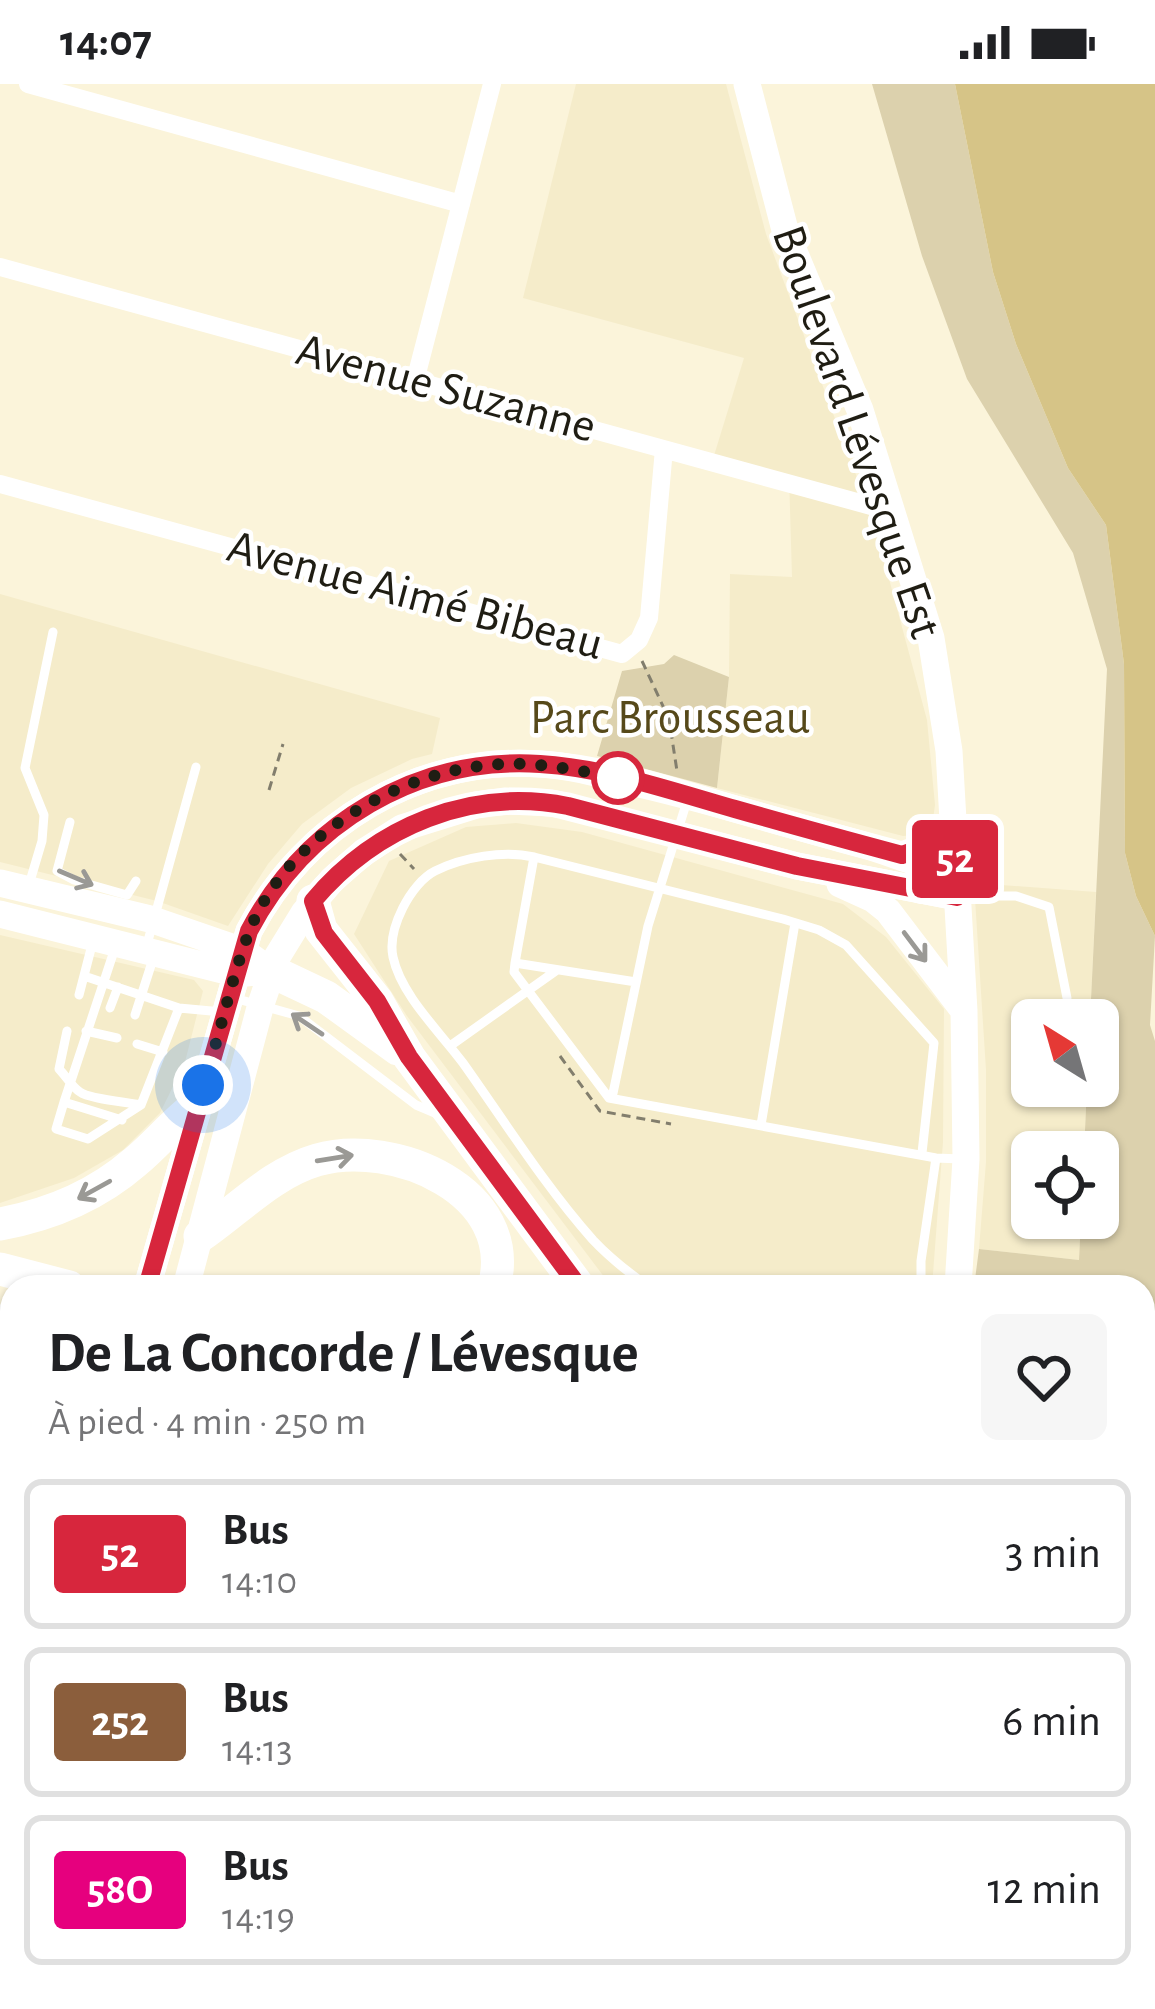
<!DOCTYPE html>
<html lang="fr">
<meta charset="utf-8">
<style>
:root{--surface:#fff;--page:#f6f6f6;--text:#202124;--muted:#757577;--line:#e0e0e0}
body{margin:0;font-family:"Alegreya Sans",sans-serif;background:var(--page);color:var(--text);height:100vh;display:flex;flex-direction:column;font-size:45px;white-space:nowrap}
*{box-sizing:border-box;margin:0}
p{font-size:39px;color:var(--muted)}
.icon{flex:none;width:66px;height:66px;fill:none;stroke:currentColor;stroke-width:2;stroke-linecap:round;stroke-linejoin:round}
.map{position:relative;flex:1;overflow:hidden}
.drawer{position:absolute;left:0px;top:1191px;width:1155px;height:735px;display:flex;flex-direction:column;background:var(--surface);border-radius:36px 36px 0 0;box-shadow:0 3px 9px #0004}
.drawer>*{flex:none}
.badge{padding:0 24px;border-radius:9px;font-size:42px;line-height:78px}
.needle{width:78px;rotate:323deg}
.controls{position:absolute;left:1011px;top:915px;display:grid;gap:24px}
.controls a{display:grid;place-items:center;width:108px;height:108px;border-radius:18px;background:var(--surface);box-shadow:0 3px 9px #0004;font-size:60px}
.you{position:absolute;width:60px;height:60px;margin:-30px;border:9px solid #fff;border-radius:50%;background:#1a73e8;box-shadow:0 0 0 18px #1a73e833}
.map>.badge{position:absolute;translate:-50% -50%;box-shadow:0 0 0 6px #fff}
.round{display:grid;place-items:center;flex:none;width:126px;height:126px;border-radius:18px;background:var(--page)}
.headline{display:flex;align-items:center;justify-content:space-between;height:204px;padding:0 48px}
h1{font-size:57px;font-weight:700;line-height:90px}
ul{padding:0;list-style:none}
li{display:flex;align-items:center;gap:36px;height:150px;margin:0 24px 18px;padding:0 24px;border:6px solid var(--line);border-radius:18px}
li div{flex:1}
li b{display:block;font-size:45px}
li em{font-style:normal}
li .badge{min-width:132px;font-weight:700;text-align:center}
.status{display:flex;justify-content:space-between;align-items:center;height:84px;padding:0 60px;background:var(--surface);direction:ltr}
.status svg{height:33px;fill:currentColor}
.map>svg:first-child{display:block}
.built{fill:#f5ecca}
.green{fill:#dcd1ad}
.water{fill:#d6c487}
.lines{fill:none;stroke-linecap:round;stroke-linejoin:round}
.path{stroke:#827e6d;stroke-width:3;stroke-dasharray:9 6;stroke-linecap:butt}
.lane{stroke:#fff;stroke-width:9}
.street{stroke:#fff;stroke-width:18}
.secondary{stroke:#fff;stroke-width:27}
.highway{stroke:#fff;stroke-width:33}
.oneway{stroke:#9a9995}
.line-casing{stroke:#fff;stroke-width:27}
.line{stroke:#d7263d;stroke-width:18}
.walk{stroke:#1f1d13;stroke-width:12;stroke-dasharray:0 21.6}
.stop-dot{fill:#fff;stroke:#d7263d;stroke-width:6}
.labels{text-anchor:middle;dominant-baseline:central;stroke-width:9;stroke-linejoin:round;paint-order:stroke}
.street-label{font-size:48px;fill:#1f1d13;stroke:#fff}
.park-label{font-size:48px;fill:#56491a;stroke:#fff}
</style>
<div class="status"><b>14:07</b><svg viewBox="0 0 49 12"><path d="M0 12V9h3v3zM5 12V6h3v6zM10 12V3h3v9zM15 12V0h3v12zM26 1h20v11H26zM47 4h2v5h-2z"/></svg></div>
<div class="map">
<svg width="1155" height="1925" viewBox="0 0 1155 1925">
<rect width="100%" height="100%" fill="#fbf4da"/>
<path class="built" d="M576,0H726L766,150L874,439L927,636L935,721L933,735L915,751L903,752L717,704L729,593L730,490L792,493L789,391L712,378L744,274L523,214Z
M0,510L440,634L432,670L412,675L351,704L302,740L268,780L228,842L157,817L0,778Z
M516,739L582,748L843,820L886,853L944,925L943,1058L932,1203H621L605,1194L407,932L354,850L389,777L466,743Z
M974,799L1096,808L1090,936H1032V1002H1087L1084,1068H1032V1134H1081L1079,1176L979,1165L986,1078V986Z
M0,851L194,896L203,907L185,978L160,1029L123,1066L74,1094L0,1119Z
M28,1914H135L163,1921L169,1914H793L792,1925H28Z"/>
<path class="green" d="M872,0H955L993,188L1016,260L1068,384L1106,441L1124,580L1125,769L1136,812L1155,852L1150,941L1155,957V1360L1143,1359V1203H974L979,1165L1079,1176L1081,1134H1098V1068H1084L1087,1002H1098V936H1090L1107,585L1073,469L967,295L922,172Z
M674,571L729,593L717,704L597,672L622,587L664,580Z
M946,1914H1088L1084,1925H944Z"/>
<path class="water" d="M955,0H1155V852L1136,812L1125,769L1124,580L1106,441L1068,384L1016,260L993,188Z
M1155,1424V1925H1084L1088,1914H1143V1451L1148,1448Z"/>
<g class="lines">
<path class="path" d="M642,577L669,635L677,687
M269,706L283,660
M400,770L414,785
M560,972L600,1027L671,1040"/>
<path class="lane" d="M70,738L57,787L74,796L127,811L136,797
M534,773C504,766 463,773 435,787C411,799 387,845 393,873C401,911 440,948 463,979C505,1038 545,1102 593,1156C610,1174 629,1189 649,1203
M28,804L42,757L44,731L25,684L53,548
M963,812H1016L1049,823L1067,914
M115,864L64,1018L122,1036
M146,864L196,683
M515,879L514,888L609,1014L936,1074L961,1075
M636,898L515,879L534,773L783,835L819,846L846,861L934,959L922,1069
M79,911L93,857
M234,914L299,932L416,1021L435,1029
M110,924L118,903
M179,924L222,928
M135,931L154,872
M67,947L59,985C66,992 72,1003 80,1008C89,1015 127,1018 141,1021
M86,947L117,954
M137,960L163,968
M450,962L557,886
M612,1014L648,842L687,717
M64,1018L56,1045L88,1055L141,1021L179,924L84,892
M761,1041L795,839
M921,1203V1177L936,1074"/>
<path class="street" d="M28,0L461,120
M0,183L893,428
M415,297L492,0
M0,400L622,570L639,556L649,534L664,365"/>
<path class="secondary" d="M747,0L785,146L860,326L931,554L949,667L964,927L966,1075L958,1203
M0,799L150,835L243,867L258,878
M840,800L873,815L888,827L964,927
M0,830L238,890L255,888
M147,1203L249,847C305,739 419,671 541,680C574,682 607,692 639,700C713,717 786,740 860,760C892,768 923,784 956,787
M186,1203L261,920L277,873L304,829L332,796L364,768L402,744L476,721L506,717L552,719L797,782L957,813
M0,1481L12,1484
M0,1773L12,1730
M9,1925L12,1840
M816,1925L817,1914"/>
<path class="highway" d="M313,817L321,846L377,917L409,973L579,1203
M271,887L326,913L398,965
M0,1140C49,1131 97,1111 135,1078C157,1060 174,1038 197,1021
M200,1152C238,1126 272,1089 317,1076C393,1054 520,1107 494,1203
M0,1185L69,1203
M0,1237L12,1241
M0,1382L12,1381
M1143,1384L1155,1385
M1143,1418L1155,1419"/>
</g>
<defs><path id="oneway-shaft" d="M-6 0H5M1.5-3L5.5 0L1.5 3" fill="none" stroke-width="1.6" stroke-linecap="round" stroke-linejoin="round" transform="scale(3)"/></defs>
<g class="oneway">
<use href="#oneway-shaft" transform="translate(76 794) rotate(23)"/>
<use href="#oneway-shaft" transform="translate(915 863) rotate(53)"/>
<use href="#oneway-shaft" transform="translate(307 940) rotate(-146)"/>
<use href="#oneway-shaft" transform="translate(335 1074) rotate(-9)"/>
<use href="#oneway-shaft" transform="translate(94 1106) rotate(151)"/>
</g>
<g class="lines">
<g class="line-casing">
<path id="line" d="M147,1203L249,847C306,739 417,672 540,680C606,684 672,707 735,725C791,741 846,756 902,771L927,762L953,740L957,813L797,782L568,722C471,703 376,742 313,817L324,849L377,917L409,973L579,1203"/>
</g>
<use href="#line" class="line"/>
<path class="walk" d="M203,1001C220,952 230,899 248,851C284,752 402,684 503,680C542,678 585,688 618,694"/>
</g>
<circle class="stop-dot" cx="618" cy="694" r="24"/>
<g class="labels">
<g class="street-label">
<text transform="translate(446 305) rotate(15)">Avenue Suzanne</text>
<text transform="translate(856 348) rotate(71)">Boulevard Lévesque Est</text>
<text transform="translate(415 512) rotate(15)">Avenue Aimé Bibeau</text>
</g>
<g class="park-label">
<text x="670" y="635">Parc Brousseau</text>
</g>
</g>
</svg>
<div class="controls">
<a><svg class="needle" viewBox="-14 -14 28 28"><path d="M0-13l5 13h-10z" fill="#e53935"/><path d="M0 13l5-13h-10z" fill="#757577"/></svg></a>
<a><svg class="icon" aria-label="locate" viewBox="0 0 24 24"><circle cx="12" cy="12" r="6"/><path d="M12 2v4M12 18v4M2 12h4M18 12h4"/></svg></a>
</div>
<div class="you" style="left:203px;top:1001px"></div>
<b class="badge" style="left:955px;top:775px;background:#d7263d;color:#fff">52</b>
<section class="drawer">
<div class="headline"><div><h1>De La Concorde / Lévesque</h1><p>À pied · 4 min · 250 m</p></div><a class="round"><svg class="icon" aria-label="heart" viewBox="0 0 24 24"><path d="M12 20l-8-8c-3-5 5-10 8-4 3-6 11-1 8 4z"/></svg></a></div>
<ul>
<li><span class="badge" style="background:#d7263d;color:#fff">52</span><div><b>Bus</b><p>14:10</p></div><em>3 min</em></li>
<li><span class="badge" style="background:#8b5e3c;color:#fff">252</span><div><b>Bus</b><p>14:13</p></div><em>6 min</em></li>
<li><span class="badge" style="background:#e6007e;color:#fff">58O</span><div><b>Bus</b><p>14:19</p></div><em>12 min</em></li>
</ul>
</section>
</div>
